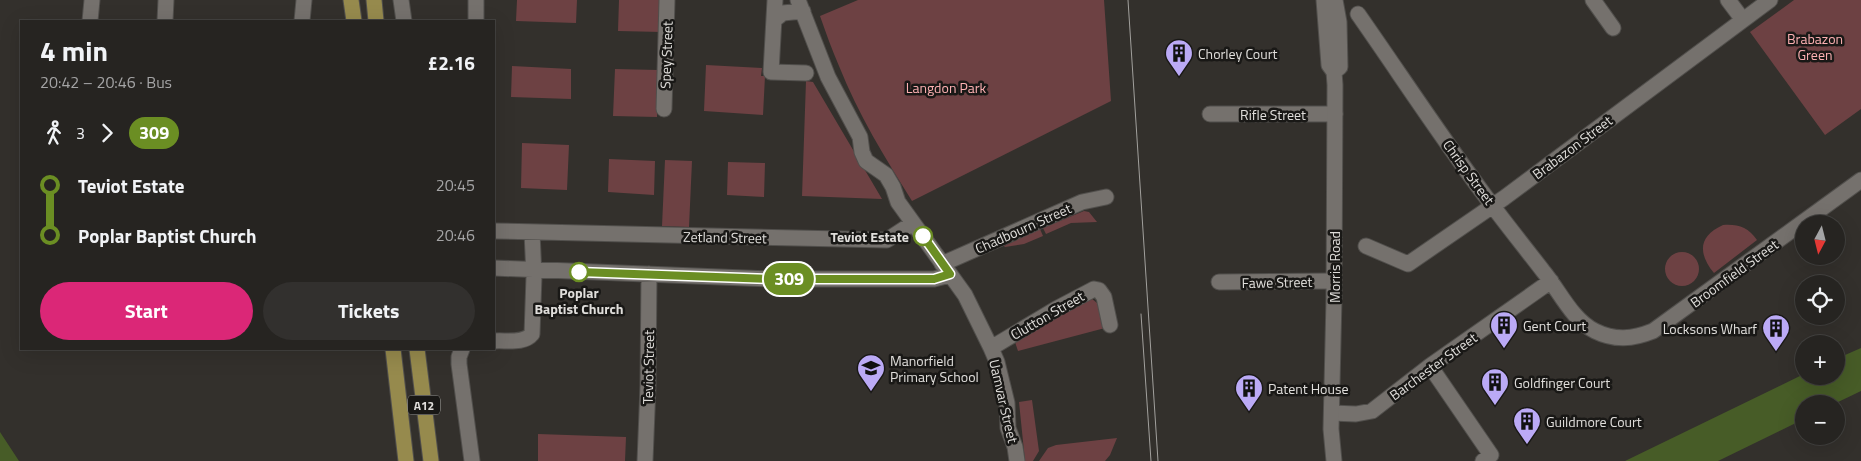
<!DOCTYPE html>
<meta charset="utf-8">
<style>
:root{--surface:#262421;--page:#32302e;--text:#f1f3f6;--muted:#a4a4a5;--line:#42413f;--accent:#db2777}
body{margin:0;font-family:"Titillium Web",sans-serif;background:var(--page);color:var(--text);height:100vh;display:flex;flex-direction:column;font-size:19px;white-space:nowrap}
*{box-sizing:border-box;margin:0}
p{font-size:16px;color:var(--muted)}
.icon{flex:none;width:28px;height:28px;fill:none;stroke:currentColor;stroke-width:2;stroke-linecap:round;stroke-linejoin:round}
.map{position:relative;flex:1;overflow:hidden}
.side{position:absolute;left:20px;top:20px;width:475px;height:330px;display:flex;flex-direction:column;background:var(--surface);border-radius:0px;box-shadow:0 5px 20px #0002,0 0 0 1px var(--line)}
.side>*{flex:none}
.badge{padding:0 10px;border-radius:16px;font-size:18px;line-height:32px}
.needle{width:32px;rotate:187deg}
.fabs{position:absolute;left:1795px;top:215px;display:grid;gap:10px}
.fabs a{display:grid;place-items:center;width:50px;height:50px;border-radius:50%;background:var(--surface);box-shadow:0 5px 20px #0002,0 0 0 1px var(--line);font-size:25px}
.map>.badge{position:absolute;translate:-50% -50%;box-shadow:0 0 0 2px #fff}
.legs{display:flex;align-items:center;gap:8px;height:55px;padding:0 20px;font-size:16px}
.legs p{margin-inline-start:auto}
.summary{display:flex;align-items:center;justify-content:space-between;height:85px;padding:0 20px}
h1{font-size:28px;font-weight:700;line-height:38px}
.button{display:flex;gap:10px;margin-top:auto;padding:10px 20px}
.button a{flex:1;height:58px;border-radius:30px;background:var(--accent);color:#fff;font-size:20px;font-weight:700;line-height:58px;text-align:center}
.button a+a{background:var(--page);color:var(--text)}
ul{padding:0 20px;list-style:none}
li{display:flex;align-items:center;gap:18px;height:50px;font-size:19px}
li i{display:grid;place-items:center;width:8px;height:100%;margin:0 6px;background:currentColor}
li i::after{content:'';width:12px;height:12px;margin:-6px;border:4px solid;border-radius:50%;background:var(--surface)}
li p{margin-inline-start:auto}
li:first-child i{background:linear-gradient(#0000 50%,currentColor 0)}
li:last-child i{background:linear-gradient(currentColor 50%,#0000 0)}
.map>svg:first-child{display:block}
.green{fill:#6d4143}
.water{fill:#475c27}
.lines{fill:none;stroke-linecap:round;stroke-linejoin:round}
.minor-casing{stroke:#514f4c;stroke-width:17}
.tertiary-casing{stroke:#514f4c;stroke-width:17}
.secondary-casing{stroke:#514f4c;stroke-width:17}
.trunk-casing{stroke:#514f4c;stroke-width:17}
.minor{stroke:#75716d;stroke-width:15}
.tertiary{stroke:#75716d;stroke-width:15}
.secondary{stroke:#75716d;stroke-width:15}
.trunk{stroke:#968a4d;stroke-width:15}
.tram{stroke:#a2a09d;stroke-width:1}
.line-1-casing{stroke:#fff;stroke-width:11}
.line-1{stroke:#6b8e23;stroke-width:8}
.stop-1-dot{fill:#fff;stroke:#6b8e23;stroke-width:2.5}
.labels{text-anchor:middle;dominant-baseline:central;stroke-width:5;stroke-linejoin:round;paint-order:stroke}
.shield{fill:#191816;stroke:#a4a3a0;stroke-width:1}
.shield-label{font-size:12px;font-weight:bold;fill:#e0dedb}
.park-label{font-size:14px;fill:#fdb1b3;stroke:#191816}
.poi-label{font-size:14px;fill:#e0dedb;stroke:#191816;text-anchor:start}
.street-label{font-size:14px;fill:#e0dedb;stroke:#191816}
.stop-label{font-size:14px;font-weight:bold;fill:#e0dedb;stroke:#191816;text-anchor:end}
</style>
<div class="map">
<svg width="1861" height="461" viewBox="0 0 1861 461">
<rect width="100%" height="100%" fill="#33302c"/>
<path class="green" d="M517,0H577L576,23L516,21Z
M619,0H663L662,32L618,31Z
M858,0H1104L1111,101L912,201C885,158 858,114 839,66C832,50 826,33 820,16Z
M1794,0H1861V109L1825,135L1750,32Z
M706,65L762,68L761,76H765L763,115L704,111Z
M512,66L571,69V99L511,97Z
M615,69L658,70L657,117L613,116Z
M806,81L813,82L882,199L802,196Z
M522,143L569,145L567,190L521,188Z
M609,159L655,161L654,195L608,192Z
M665,160L692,161L689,227L662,226Z
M728,162L765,163L764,197L727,195Z
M1084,211L1089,212L1097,222L1071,223L1046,234L1043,228Z
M1723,225C1738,224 1748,227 1757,240L1714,273C1698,254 1698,236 1723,225Z
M1040,229L1043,236L1024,244L1005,247L1004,246Z
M1665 269a17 17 0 1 1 34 0a17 17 0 1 1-34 0Z
M1091,298L1097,303L1105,328L1018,351L1015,342Z
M1032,400L1039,451L1033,461H1025L1019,402Z
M538,434L626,437L625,461H538Z
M1117,438L1110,455L1105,461H1039L1048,448L1056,445Z"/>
<path class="water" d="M1861,348V391L1834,404H1804V419L1718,461H1625L1804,374V376H1836V359Z
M0,432L19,461H0Z"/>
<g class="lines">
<g class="minor-casing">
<path id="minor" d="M775,0L771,72L806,73
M798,0L828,77L860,137L862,152L866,161L886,175L893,187L898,202L965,295L991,348L997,362L1007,403L1008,428L1015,447L1017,461
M1593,0L1613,28
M1728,0L1743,20
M1358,14C1400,74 1439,134 1483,193C1502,219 1523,245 1543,271C1559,290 1572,320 1595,331C1615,341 1633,339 1653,331L1861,180
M774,20L783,13L803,11
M90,21L92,0
M165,21L166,0
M302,21L304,0
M476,21V0
M664,109L667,0
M1210,114H1335
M494,231L887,240L913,223
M1366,246L1408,264L1504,198L1770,0
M942,264L1082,202L1106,197
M494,268L773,279H934L950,275
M1219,282L1334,281
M494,341C506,340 524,344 532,334L534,276L532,232
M991,348L1056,309L1094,289L1099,290L1104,297L1110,325
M462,349L459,357V364L472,461
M1430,366L1491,455L1483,461
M1332,413L1356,414L1372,411L1430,366L1551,281
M645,461L648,386L649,274"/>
</g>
<g class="tertiary-casing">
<path id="tertiary" d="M1324,0L1329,65L1334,72L1335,85L1334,298L1331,429L1334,461
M1334,72L1340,67L1339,22L1335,0"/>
</g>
<g class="secondary-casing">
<path id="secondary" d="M401,0L404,21"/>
</g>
<g class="trunk-casing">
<path id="trunk" d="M351,0L354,21
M374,0L376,21
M393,349L406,461
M417,349L431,461"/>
</g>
<use href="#minor" class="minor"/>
<use href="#tertiary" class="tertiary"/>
<use href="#secondary" class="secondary"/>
<use href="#trunk" class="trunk"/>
<path class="tram" d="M1128,0L1158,461
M1141,314L1151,461"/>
</g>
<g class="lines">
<g class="line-1-casing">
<path id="line-1" d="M579,272L773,279H934L950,274L923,236"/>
</g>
<use href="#line-1" class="line-1"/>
</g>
<defs>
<g id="building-pin" transform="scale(1.4375)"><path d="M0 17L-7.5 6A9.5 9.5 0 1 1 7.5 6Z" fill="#bbaaf6" stroke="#191816"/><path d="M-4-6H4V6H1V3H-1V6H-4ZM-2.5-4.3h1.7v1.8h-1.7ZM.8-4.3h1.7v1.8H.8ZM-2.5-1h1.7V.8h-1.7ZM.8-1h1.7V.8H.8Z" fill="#111"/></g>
<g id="school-pin" transform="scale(1.4375)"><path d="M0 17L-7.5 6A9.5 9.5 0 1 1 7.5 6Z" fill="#bbaaf6" stroke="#191816"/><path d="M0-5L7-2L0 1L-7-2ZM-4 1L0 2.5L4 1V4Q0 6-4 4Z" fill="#111"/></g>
</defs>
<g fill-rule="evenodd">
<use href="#building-pin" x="1179" y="53"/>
<use href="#building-pin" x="1504" y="325"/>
<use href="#building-pin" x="1776" y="328"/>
<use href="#school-pin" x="871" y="368"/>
<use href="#building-pin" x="1495" y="382"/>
<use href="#building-pin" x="1249" y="388"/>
<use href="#building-pin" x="1527" y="421"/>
</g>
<g class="stop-1-dot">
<circle cx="923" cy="236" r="9"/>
<circle cx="579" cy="272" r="9"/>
</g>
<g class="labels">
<rect class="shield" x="408" y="395.5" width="32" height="19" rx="4"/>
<g class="shield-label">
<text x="424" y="405">A12</text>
</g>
<g class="park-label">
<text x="1815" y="38">Brabazon<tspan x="1815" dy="16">Green</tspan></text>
<text x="946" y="87">Langdon Park</text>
</g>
<g class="poi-label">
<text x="1198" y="53">Chorley Court</text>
<text x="1523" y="325">Gent Court</text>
<text x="1757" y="328" text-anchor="end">Locksons Wharf</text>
<text x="890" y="360">Manorfield<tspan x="890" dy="16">Primary School</tspan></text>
<text x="1514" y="382">Goldfinger Court</text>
<text x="1268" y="388">Patent House</text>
<text x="1546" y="421">Guildmore Court</text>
</g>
<g class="street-label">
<text transform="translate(666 55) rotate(-88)">Spey Street</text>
<text x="1273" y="114">Rifle Street</text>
<text transform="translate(1572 147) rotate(-37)">Brabazon Street</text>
<text transform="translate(1469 172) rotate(54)">Chrisp Street</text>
<text transform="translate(1023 228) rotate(-24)">Chadbourn Street</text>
<text transform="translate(725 237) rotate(1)">Zetland Street</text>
<text transform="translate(1334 267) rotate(-90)">Morris Road</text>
<text transform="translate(1734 273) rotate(-36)">Broomfield Street</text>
<text transform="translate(1277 282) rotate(-1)">Fawe Street</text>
<text transform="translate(1047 315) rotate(-30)">Clutton Street</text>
<text transform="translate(1433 366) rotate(-36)">Barchester Street</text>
<text transform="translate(648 367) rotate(-89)">Teviot Street</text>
<text transform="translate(1004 401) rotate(77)">Uamvar Street</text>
</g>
<g class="stop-label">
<text x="909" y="236">Teviot Estate</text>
<text x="579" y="292" text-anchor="middle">Poplar<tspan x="579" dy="16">Baptist Church</tspan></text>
</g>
</g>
</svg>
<div class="fabs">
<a><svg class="needle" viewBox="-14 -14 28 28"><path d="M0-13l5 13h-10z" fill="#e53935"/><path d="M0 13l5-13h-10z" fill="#a4a4a5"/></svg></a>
<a><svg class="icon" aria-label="locate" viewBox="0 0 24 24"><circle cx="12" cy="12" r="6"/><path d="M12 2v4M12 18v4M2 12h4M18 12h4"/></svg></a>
<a>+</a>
<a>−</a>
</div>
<b class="badge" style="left:789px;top:279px;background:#6b8e23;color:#fff">309</b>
<section class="side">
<div class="summary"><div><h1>4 min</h1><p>20:42 – 20:46 · Bus</p></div><b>£2.16</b></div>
<div class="legs"><svg class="icon" aria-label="walk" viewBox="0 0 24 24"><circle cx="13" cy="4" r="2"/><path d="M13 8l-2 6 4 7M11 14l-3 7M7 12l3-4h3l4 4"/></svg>3<svg class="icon" aria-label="forward" viewBox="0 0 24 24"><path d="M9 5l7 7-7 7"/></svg><b class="badge" style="background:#6b8e23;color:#fff">309</b></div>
<ul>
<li><i style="color:#6b8e23"></i><b>Teviot Estate</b><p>20:45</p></li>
<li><i style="color:#6b8e23"></i><b>Poplar Baptist Church</b><p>20:46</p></li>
</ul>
<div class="button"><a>Start</a><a>Tickets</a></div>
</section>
</div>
